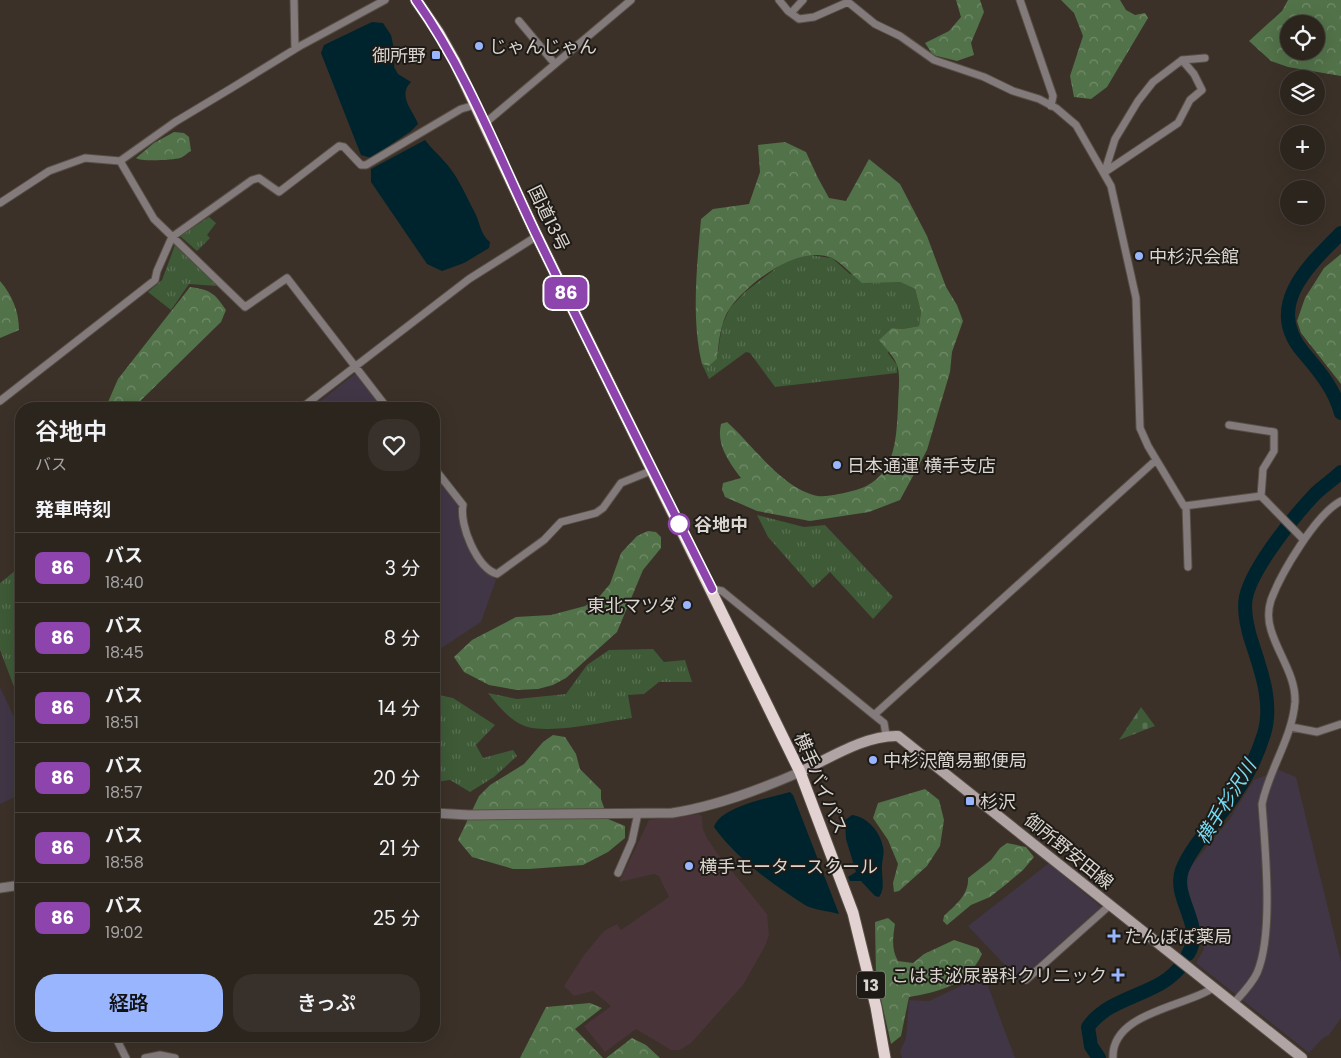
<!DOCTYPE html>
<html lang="ja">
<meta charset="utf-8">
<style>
:root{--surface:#2c251e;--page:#38312b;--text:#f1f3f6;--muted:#a6a5a4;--line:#48423c;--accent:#99b5fd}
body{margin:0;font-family:Poppins,"Noto Sans JP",sans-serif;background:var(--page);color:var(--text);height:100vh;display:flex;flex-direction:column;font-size:19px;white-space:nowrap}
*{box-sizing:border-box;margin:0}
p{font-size:16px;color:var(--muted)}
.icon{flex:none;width:28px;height:28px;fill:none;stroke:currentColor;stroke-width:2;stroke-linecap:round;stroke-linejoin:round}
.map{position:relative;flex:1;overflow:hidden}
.details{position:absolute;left:15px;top:402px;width:425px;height:640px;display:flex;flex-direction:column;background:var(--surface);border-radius:20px;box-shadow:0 5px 20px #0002,0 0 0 1px var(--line)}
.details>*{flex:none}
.badge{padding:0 10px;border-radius:8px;font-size:18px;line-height:32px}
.tools{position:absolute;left:1280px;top:15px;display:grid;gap:10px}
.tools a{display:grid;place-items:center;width:45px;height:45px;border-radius:50%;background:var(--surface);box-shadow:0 5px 20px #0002,0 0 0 1px var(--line);font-size:25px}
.map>.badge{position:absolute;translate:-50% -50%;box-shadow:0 0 0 2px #fff}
h2{padding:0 20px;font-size:19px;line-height:45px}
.round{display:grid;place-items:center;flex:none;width:52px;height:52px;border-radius:20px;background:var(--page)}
.headline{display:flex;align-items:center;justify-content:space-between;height:85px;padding:0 20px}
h1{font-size:24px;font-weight:600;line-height:38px}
.primary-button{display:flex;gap:10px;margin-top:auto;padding:10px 20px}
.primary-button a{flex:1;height:58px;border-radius:20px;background:var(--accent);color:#111;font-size:20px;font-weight:600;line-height:58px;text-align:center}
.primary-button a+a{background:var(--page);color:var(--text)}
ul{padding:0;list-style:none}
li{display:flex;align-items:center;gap:15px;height:70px;padding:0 20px;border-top:1px solid var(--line)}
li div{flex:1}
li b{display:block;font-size:19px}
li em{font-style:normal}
li .badge{min-width:55px;font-weight:700;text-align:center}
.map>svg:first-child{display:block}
.industrial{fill:#403646}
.education{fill:#493439}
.grass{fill:url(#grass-tufts)}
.forest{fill:url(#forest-crowns);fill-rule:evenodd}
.cemetery{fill:url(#cemetery-stones)}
.water{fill:#00242d}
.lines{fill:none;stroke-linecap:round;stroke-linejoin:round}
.river{stroke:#00242d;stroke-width:14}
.minor-casing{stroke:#584f46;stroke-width:9}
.tertiary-casing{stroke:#584f46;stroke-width:11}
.secondary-casing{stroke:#584f46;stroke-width:12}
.trunk-casing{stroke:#584f46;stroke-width:13}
.minor{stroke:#837b7b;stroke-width:7}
.tertiary{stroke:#837b7b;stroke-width:9}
.secondary{stroke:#b0a4a4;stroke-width:10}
.trunk{stroke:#e3d2d2;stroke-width:11}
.line-casing{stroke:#fff;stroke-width:11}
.line{stroke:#8e44ad;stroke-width:8}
.poi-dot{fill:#99b5fd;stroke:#1e1a16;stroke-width:2}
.stop-dot{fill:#fff;stroke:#8e44ad;stroke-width:2.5}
.labels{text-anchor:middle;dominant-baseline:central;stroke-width:4;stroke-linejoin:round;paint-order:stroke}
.shield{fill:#1e1a16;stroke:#a29d98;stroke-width:1}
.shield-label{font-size:16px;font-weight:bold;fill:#dbd5cf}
.poi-label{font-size:18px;fill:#dbd5cf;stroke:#1e1a16;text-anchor:start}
.street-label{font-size:18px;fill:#dbd5cf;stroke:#1e1a16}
.stop-label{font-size:18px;font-weight:bold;fill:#dbd5cf;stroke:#1e1a16;text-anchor:start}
.water-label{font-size:19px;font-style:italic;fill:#74dcf6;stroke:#1e1a16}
</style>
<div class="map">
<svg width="1341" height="1058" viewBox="0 0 1341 1058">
<defs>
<pattern id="grass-tufts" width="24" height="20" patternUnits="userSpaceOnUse" patternTransform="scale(1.25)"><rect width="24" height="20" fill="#3e5a36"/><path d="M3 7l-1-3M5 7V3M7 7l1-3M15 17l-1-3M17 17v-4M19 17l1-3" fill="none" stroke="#597152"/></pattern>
<pattern id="forest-crowns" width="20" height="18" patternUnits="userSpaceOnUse" patternTransform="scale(1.25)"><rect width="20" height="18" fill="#527249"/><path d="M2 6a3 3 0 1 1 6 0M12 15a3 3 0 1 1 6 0" fill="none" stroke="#728c6b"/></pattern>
<pattern id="cemetery-stones" width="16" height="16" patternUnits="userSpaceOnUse" patternTransform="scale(1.25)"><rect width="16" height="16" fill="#3e5a36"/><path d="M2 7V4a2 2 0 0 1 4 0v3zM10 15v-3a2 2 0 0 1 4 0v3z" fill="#597152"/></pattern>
</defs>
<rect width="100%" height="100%" fill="#3b3128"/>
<path class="industrial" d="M356,373L384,409H310Z
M434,473L459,505L460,515L484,569L496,580L481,622L434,653Z
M0,687L21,732V794L0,804Z
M1279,770L1296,777L1341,962V1018L1329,1035L1323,1038L1309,1053L1196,963L1204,949L1187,892L1186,878L1188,870L1229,820L1254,780Z
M1049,863L1101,907L1019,980L968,926Z
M984,975L1015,1058H902L900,1051L906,1038L909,1000L929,1001Z"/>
<path class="education" d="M700,814L702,817L703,829L707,838L717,853L767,914L769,935L765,946L743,985L691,1043L680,1050H671L636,1029L605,1052L584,1026L611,1006L593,991L574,996L564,986L584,955L604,931L617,924L621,930L669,897L659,876L654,874L619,882L649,820Z"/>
<path class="grass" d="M209,217L216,223L207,235L210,238L197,251L180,236Z
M175,245L217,286L189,284L171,310L148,292L162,280Z
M809,255L832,258L850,274L900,282L915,289L921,312L919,326L903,329L892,328L888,353L897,365V373L775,387L750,353L746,352L709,379L702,364L709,366L717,359L722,325L730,308L745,292L784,262Z
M757,515L804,527L825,525L893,597L873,619L830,572L813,588L768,537Z
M21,566V705L0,650V583Z
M653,649L664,662L685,660L692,682H659L644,694L628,695L632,718C601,722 564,732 532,728C513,725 499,707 488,693L517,699L566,694L587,665L609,650Z
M434,694L453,698L495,725L476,745L483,758L513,750L517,756L494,777L470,792L450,780L434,782Z"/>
<path class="forest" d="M956,0H980L984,12L971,43L974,55L957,61L933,55L925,43L949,31L961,17Z
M1061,0H1120L1126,10L1135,15L1145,13L1148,18L1107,87L1091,99L1074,97L1070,76L1083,36L1074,13Z
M1288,0H1341V76L1288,67L1271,61L1249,41L1282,11ZM1289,24H1316V51H1289Z
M174,132L184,133L189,137L191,151C187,153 184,157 180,158C174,160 140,162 136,158L154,143Z
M785,142L806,152L818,178L829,198L846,201L869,159L900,184L927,236L946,287L957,305L963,321L952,352L950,372L927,450L900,500L869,512L810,521L757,511L725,497L722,489L723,483L741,478C729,462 716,445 721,424L727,422C752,444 782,489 818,496C827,497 839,494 848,492C894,483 896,447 898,407C898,394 901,376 897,365C894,356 884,347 879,340L892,328L903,329L919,326L921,312L915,289L900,282L862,283C853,276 842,263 832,258C799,244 749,282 730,308C720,322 719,342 717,359L709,366L702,364C691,319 697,265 701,219L713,209L749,204L760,172L758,145Z
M1341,254V384L1301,333L1297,321L1305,298L1324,268Z
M0,281C12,295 19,311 19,330L0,338Z
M190,287C210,290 214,292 226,310L221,322L132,409H109L108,402L118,379Z
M648,531L656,532L661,537V548L643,570L617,632L566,678L553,685L538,689L517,690L489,685L464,672L454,657L472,640L516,617L551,615L585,606L599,597L610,584L621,553L637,536Z
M553,735L565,737L576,754L580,769L601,790V799L608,819L625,826V838L608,852L583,865L529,869H513L472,857L458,840L479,796L490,785L524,764L543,742Z
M925,789L939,800L944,820L940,846L927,866L899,891L894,892L893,883L898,864L888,840L873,818L878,803Z
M1007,843L1026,847L1034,857L1023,870L1004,886L990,897L971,905L947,925L943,921L944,916C955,905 969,895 968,878L991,860L1000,848Z
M888,918L895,924C893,937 891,949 898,961L913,963L924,954L954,940L978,948L982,954C968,985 939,992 909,997L901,1036L891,1044L876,977L875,922Z
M590,1003L602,1008L575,1029L603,1058H520L546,1007Z
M632,1038L646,1045L660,1058H606Z"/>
<path class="cemetery" d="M1141,707L1155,726L1119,740Z"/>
<path class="water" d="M372,22L383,23L391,35L395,54L394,67L398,74L411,82C397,96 413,110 418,124L411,131L371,158L361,155L321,53L324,45Z
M425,140C431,148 437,153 443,160C457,174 465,194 474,211C480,221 480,235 490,242L489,248L464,263L442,271L427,264L371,182V169Z
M790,792L793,795L839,914C829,911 813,910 805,905C772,884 737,859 714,827C721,806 770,798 790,792Z
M852,815C867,817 880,831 883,847C885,854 881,863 882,870C882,879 885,889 879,897L875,896L861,881H850L848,877L856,872L846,839L845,820Z"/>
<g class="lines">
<path class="river" d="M1341,233C1309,265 1264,306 1303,352C1319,371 1334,388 1341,413
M1188,954C1206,926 1172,899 1182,870C1191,847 1211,827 1225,808C1242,786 1256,760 1264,734C1273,705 1262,673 1253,646C1248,632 1243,611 1246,597C1252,568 1294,516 1315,494C1323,486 1333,480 1341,472
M1099,1058L1091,1046L1088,1027C1111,994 1162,996 1183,963"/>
<g class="minor-casing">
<path id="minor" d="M294,0L295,49
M779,0L788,11L799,19L814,17L848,2L875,24L900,36L934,60L984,77L1013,91L1039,99L1056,108L1076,125L1111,186L1136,298L1140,428L1148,446L1184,506L1261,496L1303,539
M1020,0L1053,96L1051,106
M791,13L803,0
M519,21L555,64
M484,124L631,0
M120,161L154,219L245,307L287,278L388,409
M1105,171L1115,139L1138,101L1153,82L1182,60L1205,58
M1105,172L1178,123L1190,100L1202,90L1194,74L1182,60
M0,203L49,171L85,158L120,161L175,122L230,89L300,46L385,0
M0,401L155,280L157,271L172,237L252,180L259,178L279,192L339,146L344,147L361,165H366L461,109L475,105
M300,409L469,279L537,236
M1229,425L1274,432V451L1263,469L1261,496
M434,468L463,505C459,525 477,568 497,574L544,540L561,522L596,513L603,508L621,483L653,470
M1186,506L1188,567
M712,589L722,591L874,715L884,723L886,735
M874,715L1156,460
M1291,727L1317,732L1341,724
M618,873L632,841L638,813
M17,885L21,903
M1026,980L1110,905
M1233,1004C1241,995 1252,984 1257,973C1274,934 1265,848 1262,804C1269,769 1292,739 1295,702C1296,676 1278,654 1271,630C1268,621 1268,609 1271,600C1281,573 1316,514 1341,501
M115,1036L126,1058
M145,1058L160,1055L175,1058
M1113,1058C1111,1013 1184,1007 1213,988"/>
</g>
<g class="tertiary-casing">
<path id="tertiary" d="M434,813L469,815L672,813C717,806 759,790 800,772
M0,888L21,885"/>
</g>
<g class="secondary-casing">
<path id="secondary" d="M800,772C830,758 865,735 898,736L1302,1058"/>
</g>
<g class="trunk-casing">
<path id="trunk" d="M416,0L438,32L455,62L537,236L800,772L853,913L876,1007L885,1058"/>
</g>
<use href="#minor" class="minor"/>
<use href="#tertiary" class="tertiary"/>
<use href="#secondary" class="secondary"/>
<use href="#trunk" class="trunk"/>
</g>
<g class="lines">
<g class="line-casing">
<path id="line" d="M416,0C467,72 499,157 537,236C594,354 653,471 712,589"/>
</g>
<use href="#line" class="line"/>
</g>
<g class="poi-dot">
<circle cx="479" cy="46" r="5"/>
<rect x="431" y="50" width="10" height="10" rx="2.5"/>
<circle cx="1139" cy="256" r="5"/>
<circle cx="837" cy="465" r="5"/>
<circle cx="687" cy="605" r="5"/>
<circle cx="873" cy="760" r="5"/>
<rect x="965" y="796" width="10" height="10" rx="2.5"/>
<circle cx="689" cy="866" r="5"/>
<path d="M1111.5 928.5h5v5h5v5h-5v5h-5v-5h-5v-5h5z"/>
<path d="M1115.5 967.5h5v5h5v5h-5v5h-5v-5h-5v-5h5z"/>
</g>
<circle class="stop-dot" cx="679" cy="524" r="10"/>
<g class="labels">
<rect class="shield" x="857" y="971.5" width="28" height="27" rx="4"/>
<g class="shield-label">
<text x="871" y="985">13</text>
</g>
<g class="poi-label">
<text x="489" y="46">じゃんじゃん</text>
<text x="426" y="55" text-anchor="end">御所野</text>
<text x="1149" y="256">中杉沢会館</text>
<text x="847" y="465">日本通運 横手支店</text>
<text x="677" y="605" text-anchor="end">東北マツダ</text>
<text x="883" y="760">中杉沢簡易郵便局</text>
<text x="980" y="801">杉沢</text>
<text x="699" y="866">横手モータースクール</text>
<text x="1124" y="936">たんぽぽ薬局</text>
<text x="1107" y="975" text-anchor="end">こはま泌尿器科クリニック</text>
</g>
<g class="street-label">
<text transform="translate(549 218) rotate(64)">国道13号</text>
<text transform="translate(821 783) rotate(67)">横手バイパス</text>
<text transform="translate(1069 851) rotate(39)">御所野安田線</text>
</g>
<g class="stop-label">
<text x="694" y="524">谷地中</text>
</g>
<g class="water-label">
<text transform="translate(1226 802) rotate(-58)">横手杉沢川</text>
</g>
</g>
</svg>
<div class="tools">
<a><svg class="icon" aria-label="locate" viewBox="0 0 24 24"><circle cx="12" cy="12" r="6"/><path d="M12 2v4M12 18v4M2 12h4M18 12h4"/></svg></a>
<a><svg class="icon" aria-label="layers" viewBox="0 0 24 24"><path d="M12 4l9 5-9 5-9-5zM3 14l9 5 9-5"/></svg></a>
<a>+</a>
<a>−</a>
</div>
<b class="badge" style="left:566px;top:293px;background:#8e44ad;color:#fff">86</b>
<section class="details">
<div class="headline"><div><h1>谷地中</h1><p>バス</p></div><a class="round"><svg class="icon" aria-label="heart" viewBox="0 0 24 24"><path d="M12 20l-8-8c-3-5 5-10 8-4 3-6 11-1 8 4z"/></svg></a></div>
<h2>発車時刻</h2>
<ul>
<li><span class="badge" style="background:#8e44ad;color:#fff">86</span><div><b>バス</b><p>18:40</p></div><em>3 分</em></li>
<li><span class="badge" style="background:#8e44ad;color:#fff">86</span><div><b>バス</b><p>18:45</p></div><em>8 分</em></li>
<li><span class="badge" style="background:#8e44ad;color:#fff">86</span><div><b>バス</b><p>18:51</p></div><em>14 分</em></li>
<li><span class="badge" style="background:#8e44ad;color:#fff">86</span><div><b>バス</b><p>18:57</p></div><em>20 分</em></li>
<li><span class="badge" style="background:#8e44ad;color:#fff">86</span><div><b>バス</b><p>18:58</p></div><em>21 分</em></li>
<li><span class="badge" style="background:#8e44ad;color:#fff">86</span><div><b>バス</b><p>19:02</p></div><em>25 分</em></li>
</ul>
<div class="primary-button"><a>経路</a><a>きっぷ</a></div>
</section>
</div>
